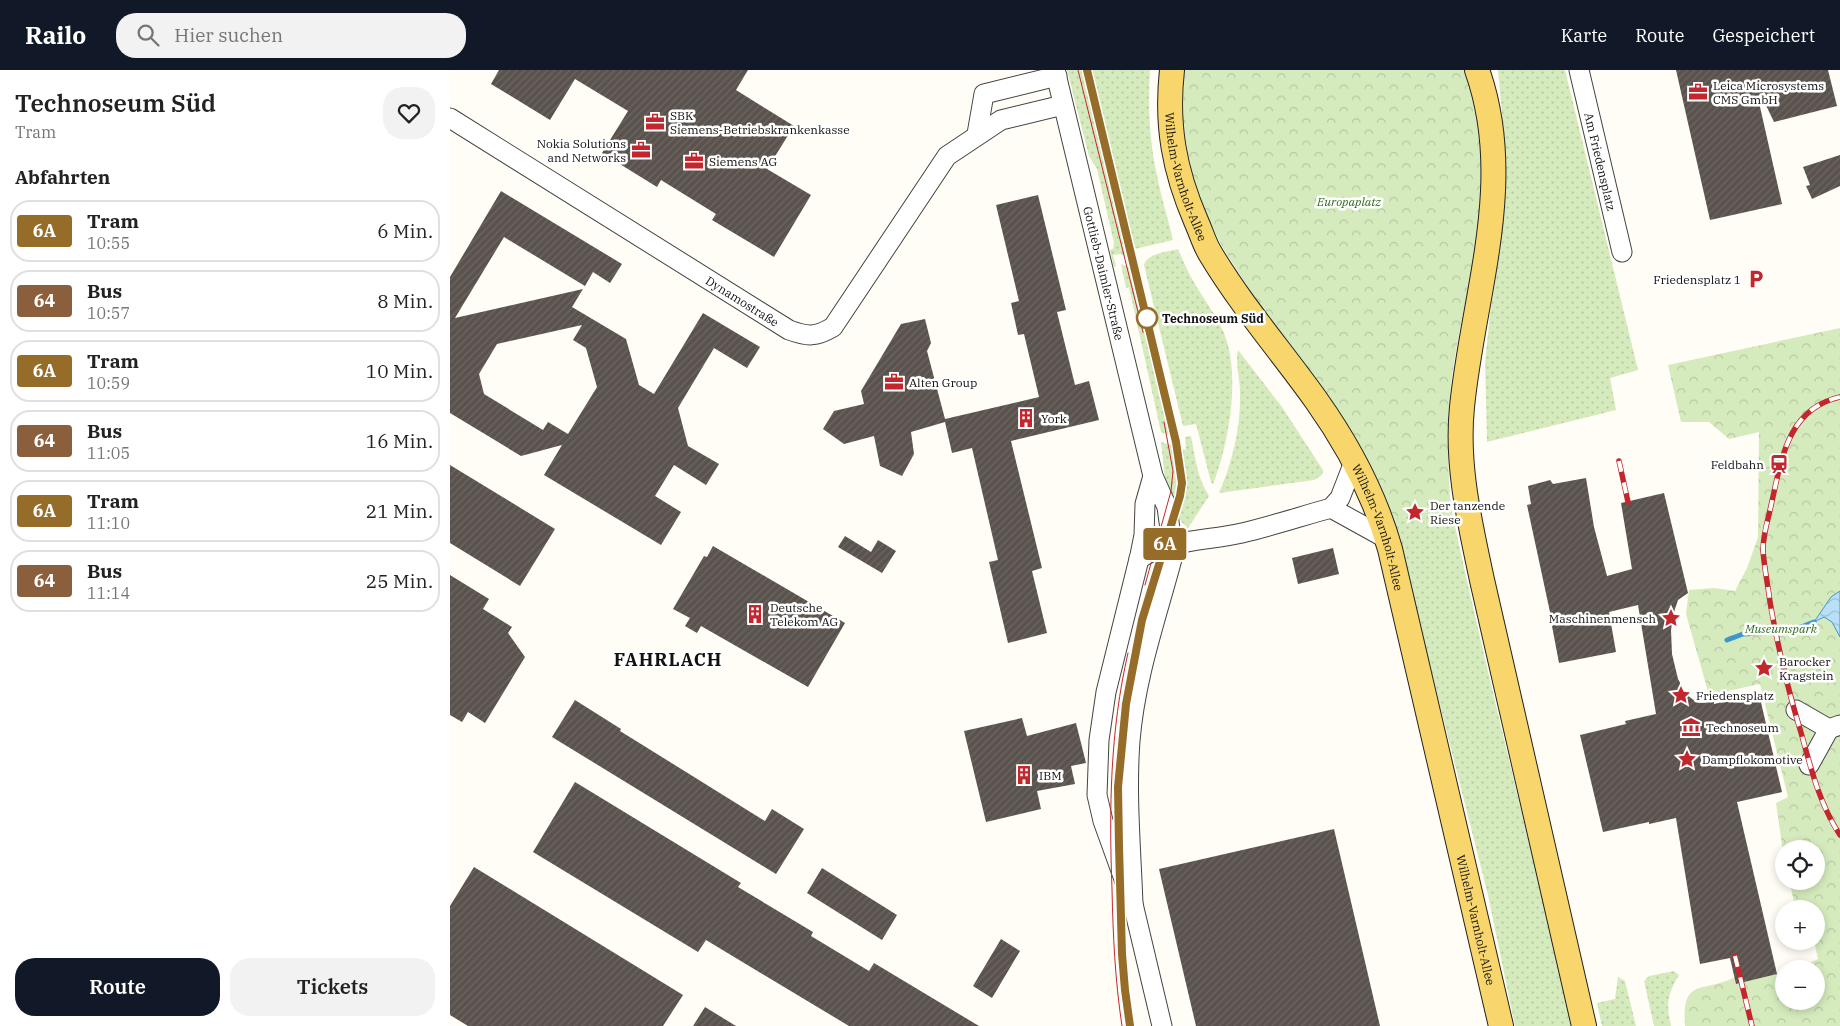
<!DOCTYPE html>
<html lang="de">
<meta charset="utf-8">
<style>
:root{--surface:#fff;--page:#f2f2f2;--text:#222;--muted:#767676;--line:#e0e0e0;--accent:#111827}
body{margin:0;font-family:"IBM Plex Serif",serif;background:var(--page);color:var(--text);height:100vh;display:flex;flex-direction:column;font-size:19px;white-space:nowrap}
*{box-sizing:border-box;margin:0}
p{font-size:16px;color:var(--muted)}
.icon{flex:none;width:28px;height:28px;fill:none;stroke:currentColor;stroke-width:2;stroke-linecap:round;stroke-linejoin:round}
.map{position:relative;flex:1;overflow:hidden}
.side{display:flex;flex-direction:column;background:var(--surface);width:450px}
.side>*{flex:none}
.badge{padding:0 10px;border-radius:4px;font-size:18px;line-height:32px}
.fabs{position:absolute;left:1325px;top:770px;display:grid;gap:10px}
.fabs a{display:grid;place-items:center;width:50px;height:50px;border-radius:50%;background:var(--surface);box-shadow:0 2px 8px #0003;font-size:25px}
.map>.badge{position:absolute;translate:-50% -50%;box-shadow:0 0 0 2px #fff}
h2{padding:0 15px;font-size:19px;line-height:45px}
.round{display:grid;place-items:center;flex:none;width:52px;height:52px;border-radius:20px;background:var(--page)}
.head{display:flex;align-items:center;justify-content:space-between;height:85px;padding:0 15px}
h1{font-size:24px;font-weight:600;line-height:38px}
.button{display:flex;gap:10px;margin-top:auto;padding:10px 15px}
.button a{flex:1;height:58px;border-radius:20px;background:var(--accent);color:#fff;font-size:20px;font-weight:600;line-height:58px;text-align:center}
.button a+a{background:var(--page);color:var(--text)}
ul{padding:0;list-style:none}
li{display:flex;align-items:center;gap:15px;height:62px;margin:0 10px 8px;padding:0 5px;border:2px solid var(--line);border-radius:20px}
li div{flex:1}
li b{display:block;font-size:19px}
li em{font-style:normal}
li .badge{min-width:55px;font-weight:700;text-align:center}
header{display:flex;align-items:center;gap:30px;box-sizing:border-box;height:70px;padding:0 25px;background:var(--accent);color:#fff}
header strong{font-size:24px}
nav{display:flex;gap:28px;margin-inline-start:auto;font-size:18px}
.search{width:350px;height:45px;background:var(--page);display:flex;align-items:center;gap:12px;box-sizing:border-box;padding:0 18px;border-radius:20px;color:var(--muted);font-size:19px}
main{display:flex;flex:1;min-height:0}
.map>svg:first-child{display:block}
.grass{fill:url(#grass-dots)}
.park{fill:url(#park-crowns)}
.water{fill:url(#water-waves);stroke:#3f96cf}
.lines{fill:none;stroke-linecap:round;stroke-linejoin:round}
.stream{stroke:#3f96cf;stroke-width:5}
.building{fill:url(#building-hatch);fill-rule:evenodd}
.minor-casing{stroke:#444;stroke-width:21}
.major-casing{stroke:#222;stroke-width:26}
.minor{stroke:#fff;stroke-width:19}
.major{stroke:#f9d66b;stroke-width:24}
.tram{stroke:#c4262e;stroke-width:1}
.rail-casing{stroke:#c4262e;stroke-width:5.5}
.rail{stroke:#fff;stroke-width:4;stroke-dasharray:11;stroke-linecap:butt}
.line-casing{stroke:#fff;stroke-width:11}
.line{stroke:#966c29;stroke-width:8}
.stop-dot{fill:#fff;stroke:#966c29;stroke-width:2.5}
.labels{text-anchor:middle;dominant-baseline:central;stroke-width:5;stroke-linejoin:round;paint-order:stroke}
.poi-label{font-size:12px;fill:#111;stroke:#fff;text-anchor:start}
.street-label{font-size:12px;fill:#111;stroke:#fff}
.park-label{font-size:12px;font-style:italic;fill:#2f6b1f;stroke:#fff}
.stop-label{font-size:12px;font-weight:bold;fill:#111;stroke:#fff;text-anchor:start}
.district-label{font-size:18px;font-weight:bold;letter-spacing:1px;fill:#111;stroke:#fff}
</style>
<header>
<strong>Railo</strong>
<div class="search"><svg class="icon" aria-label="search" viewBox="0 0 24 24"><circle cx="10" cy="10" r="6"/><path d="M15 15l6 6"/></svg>Hier suchen</div>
<nav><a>Karte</a><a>Route</a><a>Gespeichert</a></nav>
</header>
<main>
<section class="side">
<div class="head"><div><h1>Technoseum Süd</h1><p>Tram</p></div><a class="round"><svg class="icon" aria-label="heart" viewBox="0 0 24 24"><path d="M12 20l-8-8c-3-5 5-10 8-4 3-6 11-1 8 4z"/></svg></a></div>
<h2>Abfahrten</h2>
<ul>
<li><span class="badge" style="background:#966c29;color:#fff">6A</span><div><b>Tram</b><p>10:55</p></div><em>6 Min.</em></li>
<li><span class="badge" style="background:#8b5e3c;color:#fff">64</span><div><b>Bus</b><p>10:57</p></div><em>8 Min.</em></li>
<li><span class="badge" style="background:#966c29;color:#fff">6A</span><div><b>Tram</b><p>10:59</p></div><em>10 Min.</em></li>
<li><span class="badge" style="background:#8b5e3c;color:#fff">64</span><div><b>Bus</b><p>11:05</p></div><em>16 Min.</em></li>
<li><span class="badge" style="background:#966c29;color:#fff">6A</span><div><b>Tram</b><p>11:10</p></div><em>21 Min.</em></li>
<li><span class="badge" style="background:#8b5e3c;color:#fff">64</span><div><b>Bus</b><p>11:14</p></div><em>25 Min.</em></li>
</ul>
<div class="button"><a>Route</a><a>Tickets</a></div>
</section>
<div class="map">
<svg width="1390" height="956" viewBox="0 0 1390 956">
<defs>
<pattern id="grass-dots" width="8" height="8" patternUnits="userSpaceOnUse" patternTransform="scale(1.25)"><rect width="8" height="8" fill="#d5ebbd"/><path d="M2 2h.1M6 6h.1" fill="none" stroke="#b6c8a1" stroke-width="1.8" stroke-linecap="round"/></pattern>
<pattern id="park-crowns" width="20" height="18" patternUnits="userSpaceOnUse" patternTransform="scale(1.25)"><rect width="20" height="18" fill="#d5ebbd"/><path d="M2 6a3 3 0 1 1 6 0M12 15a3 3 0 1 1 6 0" fill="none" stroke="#b6c8a1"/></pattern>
<pattern id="water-waves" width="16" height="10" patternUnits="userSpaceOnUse" patternTransform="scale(1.25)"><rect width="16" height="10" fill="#b9e0f7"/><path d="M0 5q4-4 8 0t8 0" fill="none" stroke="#9ebfd3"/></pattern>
<pattern id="building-hatch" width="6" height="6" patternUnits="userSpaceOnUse" patternTransform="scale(1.25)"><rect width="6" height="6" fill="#5a524d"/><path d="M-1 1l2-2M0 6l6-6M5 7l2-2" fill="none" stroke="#6d6662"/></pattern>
</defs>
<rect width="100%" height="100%" fill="#fffdf5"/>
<path class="grass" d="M617,0H700C698,34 699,71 707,105C711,127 718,148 723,170L685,179L688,191L670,184L663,185L666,196L664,197L660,180L663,179L664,173L647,99L639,86Z
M1048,0H1115L1188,300L1160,308L1166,340L1037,372L1035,293L1040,244L1050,180L1056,120V87Z
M728,179C732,188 736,198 741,207C751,226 766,244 774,263C791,304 779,374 763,414L761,412L746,354L733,356L694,195C697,183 718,182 728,179Z
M671,194L690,201L723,347H724L730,369L711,362L679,217L676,218Z
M788,280L832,337L873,400L872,405L864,410L769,423C783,391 791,356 790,322C790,309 785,292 788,280Z
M741,366C745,386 747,408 759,426L738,458C713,438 715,400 711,372L736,380L735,367Z
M1001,438C1038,611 1083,783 1122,956H1065L1038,825L957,505L940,449Z
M1224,901L1229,905C1217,925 1216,934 1221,956H1204L1194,911L1199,906Z
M1168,907L1175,911L1186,956H1152L1147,933L1165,929Z"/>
<path class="park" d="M735,0H1016C1020,16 1025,32 1028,48C1032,70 1034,108 1032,131C1028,184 1013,235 1005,287C996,337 997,388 1001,438L940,449C924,408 906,367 881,330C819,239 743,171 734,53C733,36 734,17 735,0Z
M1390,258V956H1235C1232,906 1252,924 1285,907L1287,914L1334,902V931H1366V899H1347L1368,889L1364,871H1366V839H1346L1339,811H1366V779H1334V789L1326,733L1338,727L1310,614L1259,625L1236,544L1239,520L1264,518L1285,521L1297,498L1308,467L1309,362L1279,369L1259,352H1231L1218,295Z"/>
<path class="water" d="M1390,521V567L1382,552L1374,547L1364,552L1381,527Z"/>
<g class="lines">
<path class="stream" d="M1277,570L1293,564L1341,561L1364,552"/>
</g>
<path class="building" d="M49,0H298L286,20L344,56L317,99L361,125L324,187L262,150L266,144L211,110L207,117L152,83L178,41L125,9L100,50L41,14Z
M1226,0H1378L1387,36L1324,52L1312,27L1308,28L1332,134L1260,150Z
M1390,85V116L1362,129L1356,116L1360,115L1353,97Z
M51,121L172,194L160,213L143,202L135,216L54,167L5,248L133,219L122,237L176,269L189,315L204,324L253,243L310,277L297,298L264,278L228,338L238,376L269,394L256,415L224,395L205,426L231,442L211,475L94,405L112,375L71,386L0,343V207ZM132,255L123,270L136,278L147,317L118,364L98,352L93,360L34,324L29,304L47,274Z
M588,125L616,240L607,242L625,315L639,311L649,350L561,371L592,498L582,501L597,563L558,573L539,492L548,490L522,378L502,383L495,352L461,362L464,384L452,406L430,396L424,366L394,374L373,359L384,341L414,334L411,321L451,254L475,249L481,273L477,281L495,349L589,327L574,264L568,265L561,233L569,231L546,135Z
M0,395L105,459L70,516L0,473Z
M1136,408L1144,457L1157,506L1182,499L1171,433L1214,423L1238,523L1228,530L1224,542L1221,560L1222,584L1228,609L1236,624L1246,632L1252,633L1264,631V634L1309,624L1332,722L1287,732L1327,904L1286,914L1280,888L1250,894L1226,748L1199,754V752L1153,762L1130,665L1176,654L1175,651L1206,644L1188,535L1159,542L1166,582L1109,593L1102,556H1103L1077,435L1081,434L1078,416L1100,410L1103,414Z
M395,466L421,482L428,470L446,481L432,503L388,477Z
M263,476L395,553L358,617L251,556L247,563L235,556L240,548L223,539L254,486L257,487Z
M883,478L889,504L848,514L842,488Z
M0,505L39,529L33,539L62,557L58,563L75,587L35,653L18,642L12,652L0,645Z
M125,630L171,659L170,661L315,751L322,739L354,759L326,804L102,667Z
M572,648L577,666L626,653L636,693L621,696L625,714L587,721L591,739L536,752L514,661Z
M125,712L291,813L288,817L363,862L361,866L419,901L424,893L529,956H399L256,870L248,882L83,782Z
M884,759L930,956H746L709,799Z
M24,797L233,925L213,956H18L0,945V836Z
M372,798L447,845L432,870L357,823Z
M551,869L570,881L542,928L523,916Z
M255,937L286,956H243Z"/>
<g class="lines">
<g class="minor-casing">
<g id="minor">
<path id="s1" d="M605,0L703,406L717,437L722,474V489C706,549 685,608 680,671C676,725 681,779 683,834"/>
<path id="s2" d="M1129,0L1172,182"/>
<path id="s3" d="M0,48L339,260C358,267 366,267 383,257L497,86L551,50L613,35"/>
<path d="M527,64L534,24L607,6"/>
<path d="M703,406L695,434L694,465L690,485L656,622L649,670L647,725L653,751L683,834L712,956"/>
<path d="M881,438L937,469"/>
<path d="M689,489C719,469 757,471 792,463C822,456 852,446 881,438L890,428L904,392"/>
<path d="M1346,640L1379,659"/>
<path d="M1359,695L1379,659L1390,655"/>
</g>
</g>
<g class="major-casing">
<g id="major">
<path id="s4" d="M722,0C716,55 724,100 746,151C751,162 754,173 760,183C791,235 831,281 866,330C898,375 925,426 940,479L1051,956"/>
<path d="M1027,0C1067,112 1023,225 1012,337C1006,396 1020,453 1032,510L1134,956"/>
</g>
</g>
<use href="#minor" class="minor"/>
<use href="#major" class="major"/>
<path class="tram" d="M628,0L693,262
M637,0L726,372L732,413L730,426L692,550L676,634L668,717L669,795L675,920L680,956
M695,515L721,421L723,401L714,352
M672,956C665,910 663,865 662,819C659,739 660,661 678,583"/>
<g class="rail-casing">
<path id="rail" d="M1390,327C1338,339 1332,387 1322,431C1319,447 1313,463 1313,480C1314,497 1318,515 1320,532C1328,579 1338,620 1352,666C1361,699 1370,735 1390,765
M1169,391L1178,432
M1285,886L1302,956"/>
</g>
<use href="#rail" class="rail"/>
</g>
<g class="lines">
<g class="line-casing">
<path id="line" d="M637,0L726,372L732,413L730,426L692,550L676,634L668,717L669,776L672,884L675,920L680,956"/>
</g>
<use href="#line" class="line"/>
</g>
<defs>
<g id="office-bare" transform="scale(1.5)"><path d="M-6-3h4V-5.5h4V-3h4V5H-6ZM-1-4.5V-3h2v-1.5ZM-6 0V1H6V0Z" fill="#c4262e" stroke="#fff" stroke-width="2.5" paint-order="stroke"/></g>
<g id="parking-bare" transform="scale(1.5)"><path d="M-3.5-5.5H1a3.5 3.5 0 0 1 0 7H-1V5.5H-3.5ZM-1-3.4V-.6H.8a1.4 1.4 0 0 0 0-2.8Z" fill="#c4262e" stroke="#fff" stroke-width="2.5" paint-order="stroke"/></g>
<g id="building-bare" transform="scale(1.5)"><path d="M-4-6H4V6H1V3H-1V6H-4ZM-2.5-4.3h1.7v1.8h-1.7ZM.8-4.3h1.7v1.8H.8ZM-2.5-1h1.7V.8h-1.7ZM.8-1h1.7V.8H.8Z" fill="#c4262e" stroke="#fff" stroke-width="2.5" paint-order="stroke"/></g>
<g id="station-bare" transform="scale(1.5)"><path d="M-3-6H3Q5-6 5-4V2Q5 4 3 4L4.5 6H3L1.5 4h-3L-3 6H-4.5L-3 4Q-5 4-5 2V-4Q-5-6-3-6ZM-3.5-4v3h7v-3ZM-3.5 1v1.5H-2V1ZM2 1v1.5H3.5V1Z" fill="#c4262e" stroke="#fff" stroke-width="2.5" paint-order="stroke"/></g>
<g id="sight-bare" transform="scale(1.5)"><path d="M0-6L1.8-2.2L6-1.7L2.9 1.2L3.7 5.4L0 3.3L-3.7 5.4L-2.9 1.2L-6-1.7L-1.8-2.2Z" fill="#c4262e" stroke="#fff" stroke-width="2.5" paint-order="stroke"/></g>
<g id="museum-bare" transform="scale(1.5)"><path d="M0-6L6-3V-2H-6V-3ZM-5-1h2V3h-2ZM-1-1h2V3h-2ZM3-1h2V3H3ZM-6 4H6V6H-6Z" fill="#c4262e" stroke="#fff" stroke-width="2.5" paint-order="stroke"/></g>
</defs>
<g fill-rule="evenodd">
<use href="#office-bare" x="1248" y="22"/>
<use href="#office-bare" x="205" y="52"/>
<use href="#office-bare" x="191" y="80"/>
<use href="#office-bare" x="244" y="91"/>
<use href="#parking-bare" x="1306" y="209"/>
<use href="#office-bare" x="444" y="312"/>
<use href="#building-bare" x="576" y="348"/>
<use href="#station-bare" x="1329" y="394"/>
<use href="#sight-bare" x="965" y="442"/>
<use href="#building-bare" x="305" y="544"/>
<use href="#sight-bare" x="1221" y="548"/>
<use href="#sight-bare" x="1314" y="598"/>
<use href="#sight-bare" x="1231" y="625"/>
<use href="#museum-bare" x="1241" y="657"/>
<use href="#sight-bare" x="1237" y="689"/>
<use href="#building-bare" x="574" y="705"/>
</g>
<circle class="stop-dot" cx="697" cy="248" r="10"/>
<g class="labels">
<g class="poi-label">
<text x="1263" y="15">Leica Microsystems<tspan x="1263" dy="14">CMS GmbH</tspan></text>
<text x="220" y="45">SBK<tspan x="220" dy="14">Siemens-Betriebskrankenkasse</tspan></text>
<text x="176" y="73" text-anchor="end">Nokia Solutions<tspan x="176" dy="14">and Networks</tspan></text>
<text x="259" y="91">Siemens AG</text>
<text x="1291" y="209" text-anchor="end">Friedensplatz 1</text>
<text x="459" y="312">Alten Group</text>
<text x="591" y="348">York</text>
<text x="1314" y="394" text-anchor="end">Feldbahn</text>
<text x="980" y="435">Der tanzende<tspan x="980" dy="14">Riese</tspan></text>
<text x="320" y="537">Deutsche<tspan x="320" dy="14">Telekom AG</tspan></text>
<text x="1206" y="548" text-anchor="end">Maschinenmensch</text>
<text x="1329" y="591">Barocker<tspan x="1329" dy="14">Kragstein</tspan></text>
<text x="1246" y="625">Friedensplatz</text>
<text x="1256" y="657">Technoseum</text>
<text x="1252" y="689">Dampflokomotive</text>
<text x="589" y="705">IBM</text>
</g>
<g class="street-label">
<text stroke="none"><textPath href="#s2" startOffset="94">Am Friedensplatz</textPath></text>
<text stroke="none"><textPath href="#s4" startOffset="109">Wilhelm-Varnholt-Allee</textPath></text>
<text stroke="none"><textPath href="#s1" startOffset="209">Gottlieb-Daimler-Straße</textPath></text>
<text stroke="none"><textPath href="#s3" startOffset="345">Dynamostraße</textPath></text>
<text stroke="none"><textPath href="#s4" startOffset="514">Wilhelm-Varnholt-Allee</textPath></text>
<text stroke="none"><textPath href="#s4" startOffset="919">Wilhelm-Varnholt-Allee</textPath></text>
</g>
<g class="park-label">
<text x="899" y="131">Europaplatz</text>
<text x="1331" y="558">Museumspark</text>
</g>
<g class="stop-label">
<text x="712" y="248">Technoseum Süd</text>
</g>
<g class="district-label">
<text x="218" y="589">FAHRLACH</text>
</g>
</g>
</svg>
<div class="fabs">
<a><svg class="icon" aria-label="locate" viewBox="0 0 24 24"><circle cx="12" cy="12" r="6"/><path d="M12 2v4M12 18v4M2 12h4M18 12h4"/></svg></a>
<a>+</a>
<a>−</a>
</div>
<b class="badge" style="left:715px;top:474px;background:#966c29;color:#fff">6A</b>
</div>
</main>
